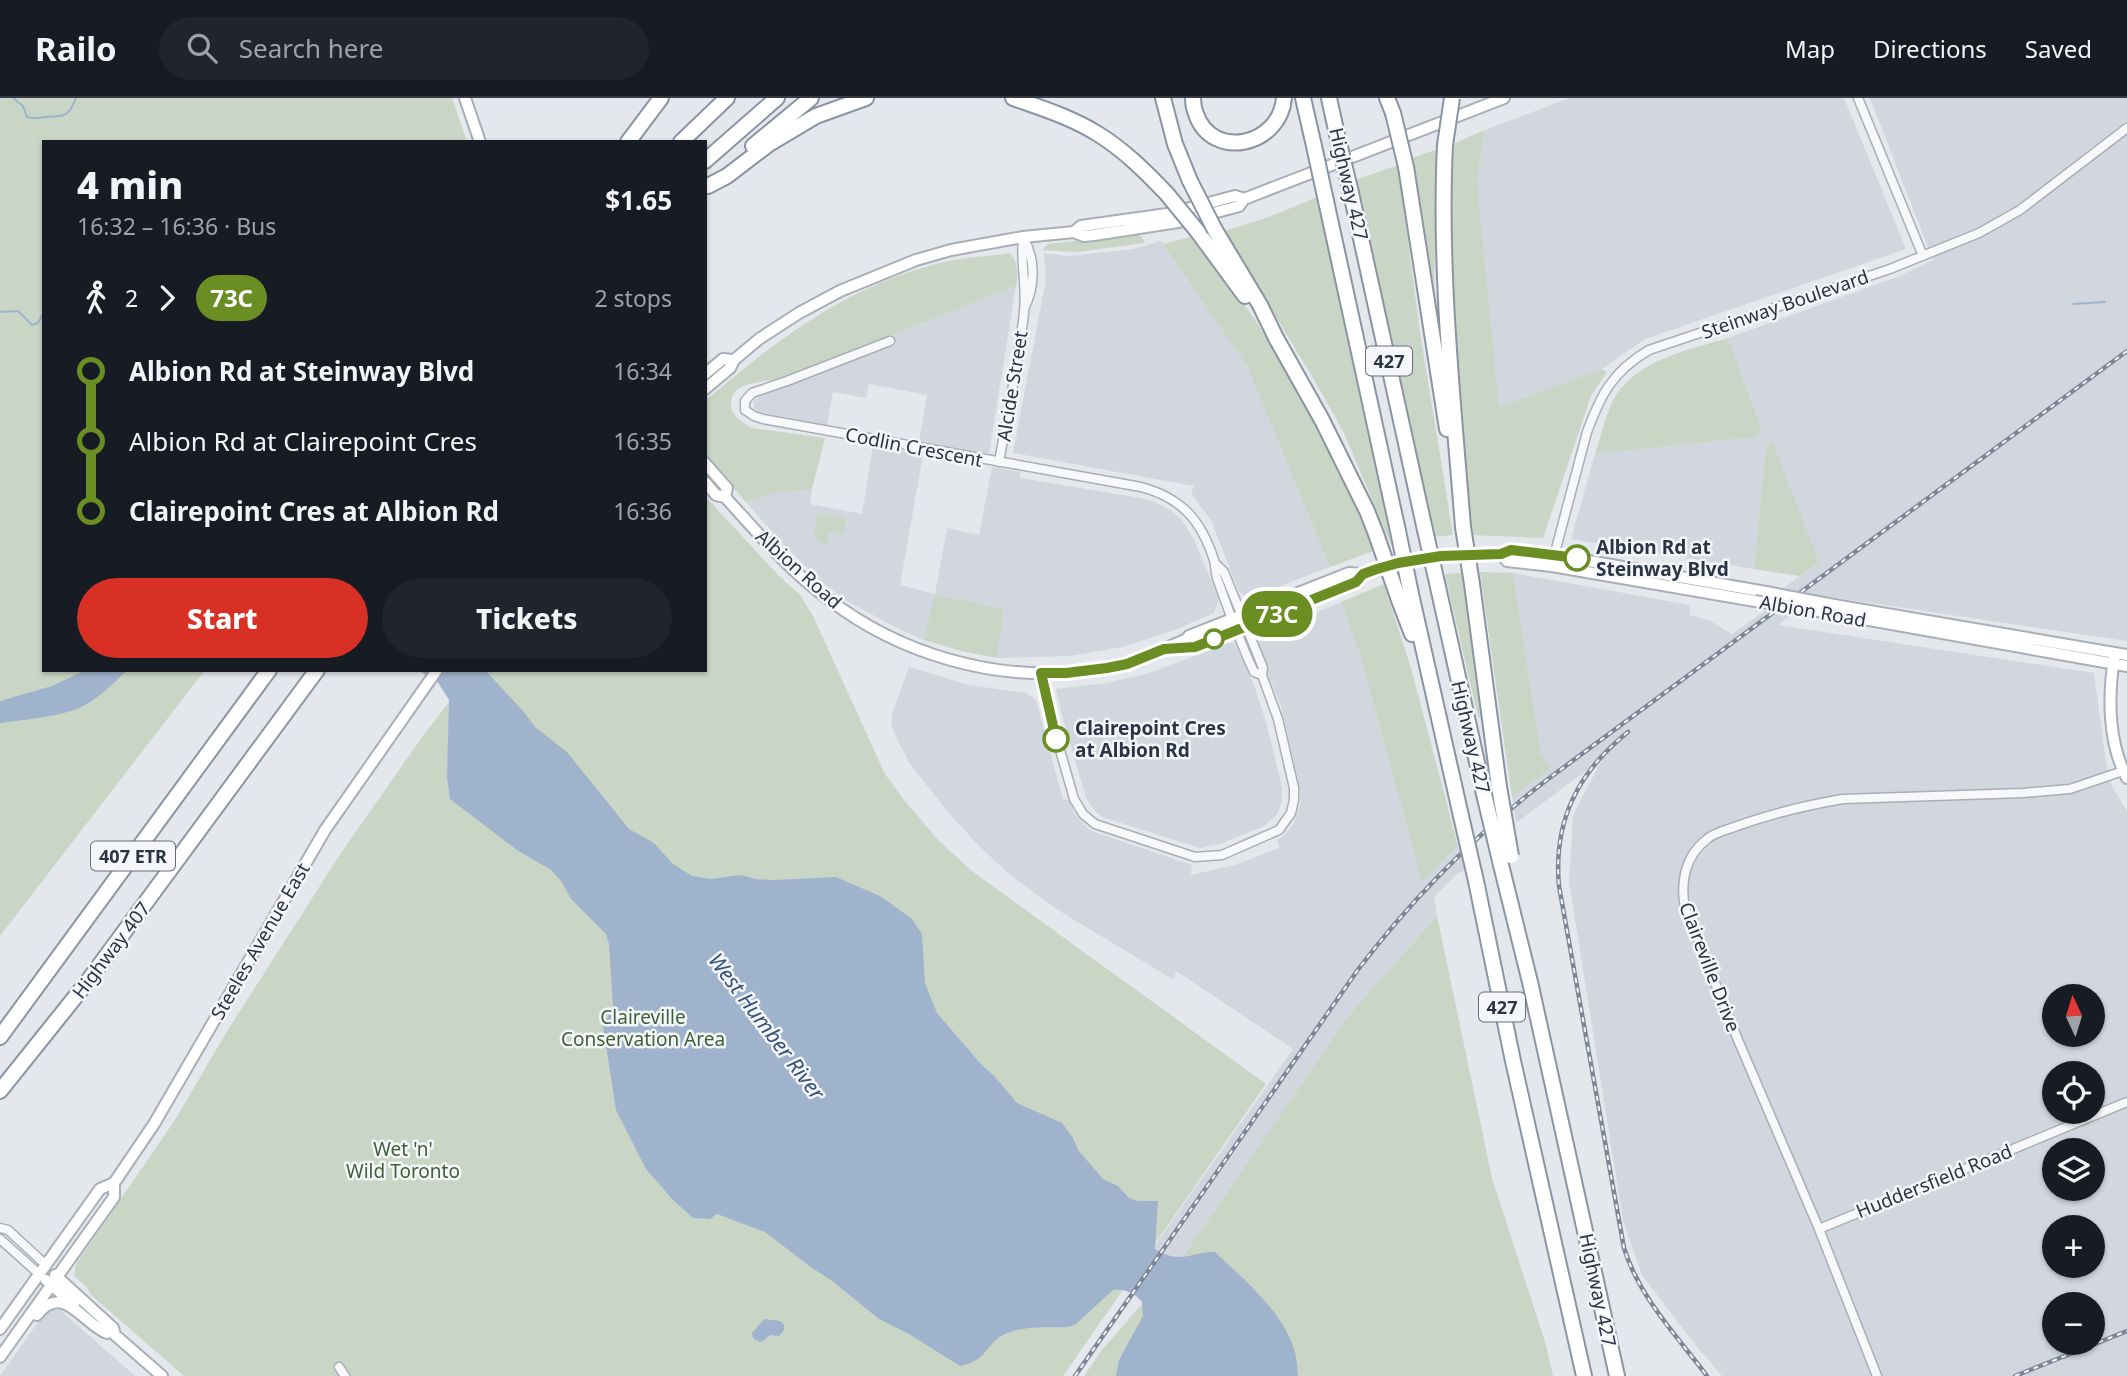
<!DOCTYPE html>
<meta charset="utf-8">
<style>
:root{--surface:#171b24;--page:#20242c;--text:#f1f3f6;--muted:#9ea1a6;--line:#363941;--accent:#d93025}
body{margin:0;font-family:"Noto Sans",sans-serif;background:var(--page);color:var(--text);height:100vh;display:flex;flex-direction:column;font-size:26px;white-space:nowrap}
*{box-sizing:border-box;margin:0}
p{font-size:23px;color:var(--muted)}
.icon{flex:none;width:38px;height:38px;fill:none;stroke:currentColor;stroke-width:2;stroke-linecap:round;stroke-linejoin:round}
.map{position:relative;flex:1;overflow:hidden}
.sheet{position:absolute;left:42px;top:42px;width:665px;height:532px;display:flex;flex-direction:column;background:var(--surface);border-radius:0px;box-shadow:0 2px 5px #0004}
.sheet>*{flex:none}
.badge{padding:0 14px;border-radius:23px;font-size:24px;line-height:46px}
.needle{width:46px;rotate:356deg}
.tools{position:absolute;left:2042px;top:886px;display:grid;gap:14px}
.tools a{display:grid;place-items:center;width:63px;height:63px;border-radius:50%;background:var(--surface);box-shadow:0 2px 5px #0004;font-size:35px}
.map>.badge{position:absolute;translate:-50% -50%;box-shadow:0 0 0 4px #fff}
.legs{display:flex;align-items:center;gap:10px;height:77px;padding:0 35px;font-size:23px}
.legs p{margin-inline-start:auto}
.headline{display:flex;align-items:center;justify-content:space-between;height:119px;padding:0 35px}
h1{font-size:38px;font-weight:800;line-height:52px}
.button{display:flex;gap:14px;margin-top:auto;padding:14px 35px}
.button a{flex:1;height:80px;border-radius:42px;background:var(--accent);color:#fff;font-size:28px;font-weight:800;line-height:80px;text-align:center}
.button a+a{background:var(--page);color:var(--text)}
ul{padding:0 35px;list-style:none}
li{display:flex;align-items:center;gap:24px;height:70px;font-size:26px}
li i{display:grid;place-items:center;width:10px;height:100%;margin:0 9px;background:currentColor}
li i::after{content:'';width:18px;height:18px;margin:-9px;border:5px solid;border-radius:50%;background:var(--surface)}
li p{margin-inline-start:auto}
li:first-child i{background:linear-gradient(#0000 50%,currentColor 0)}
li:last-child i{background:linear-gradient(currentColor 50%,#0000 0)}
header{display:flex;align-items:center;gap:42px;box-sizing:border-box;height:98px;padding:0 35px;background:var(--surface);border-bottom:2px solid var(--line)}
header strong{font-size:33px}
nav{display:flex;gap:38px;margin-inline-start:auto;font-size:24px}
.search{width:490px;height:63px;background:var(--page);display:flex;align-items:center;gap:18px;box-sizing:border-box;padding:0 24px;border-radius:38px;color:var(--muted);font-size:26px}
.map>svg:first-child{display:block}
.built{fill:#d2d6de;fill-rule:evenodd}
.green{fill:#c9d6c5}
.water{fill:#9fb4cc}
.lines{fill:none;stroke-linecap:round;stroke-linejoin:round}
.stream{stroke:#9fb4cc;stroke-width:2}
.street-casing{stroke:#a9aeb7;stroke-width:11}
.secondary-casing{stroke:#a9aeb7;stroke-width:14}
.highway-casing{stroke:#8b94a3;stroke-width:18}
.street{stroke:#f7f8fa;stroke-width:8}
.secondary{stroke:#fff;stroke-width:10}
.highway{stroke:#fff;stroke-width:14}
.rail-casing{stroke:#7d8696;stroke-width:4.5}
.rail{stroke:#f4f6f9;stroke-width:2;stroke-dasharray:5;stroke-linecap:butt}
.secondary-bridge-casing{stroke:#a9aeb7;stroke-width:14;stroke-linecap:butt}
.highway-bridge-casing{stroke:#8b94a3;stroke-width:18;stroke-linecap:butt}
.secondary-bridge{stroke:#fff;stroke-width:10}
.highway-bridge{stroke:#fff;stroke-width:14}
.line-1-casing{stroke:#fff;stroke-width:16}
.line-1{stroke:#6b8e23;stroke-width:10}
.stop-1-dot{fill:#fff;stroke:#6b8e23;stroke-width:3.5}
.labels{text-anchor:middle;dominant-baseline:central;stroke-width:5;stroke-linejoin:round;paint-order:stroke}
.shield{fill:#f4f6f9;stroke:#676e7b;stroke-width:2}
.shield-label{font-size:18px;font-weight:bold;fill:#2b3445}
.street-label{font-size:19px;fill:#2b3445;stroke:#f4f6f9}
.stop-label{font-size:19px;font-weight:bold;fill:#2b3445;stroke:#f4f6f9;text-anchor:start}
.park-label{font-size:19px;fill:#3f6138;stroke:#f4f6f9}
.water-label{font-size:21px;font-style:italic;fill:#34527a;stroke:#f4f6f9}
</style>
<header>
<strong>Railo</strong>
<div class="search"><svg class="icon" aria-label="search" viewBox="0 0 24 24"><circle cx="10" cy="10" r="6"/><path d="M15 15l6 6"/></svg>Search here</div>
<nav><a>Map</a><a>Directions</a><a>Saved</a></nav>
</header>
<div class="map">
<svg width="2127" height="1278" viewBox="0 0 2127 1278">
<rect width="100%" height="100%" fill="#e4e7ec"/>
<path class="built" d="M1570,0H1844L1906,151L1645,241L1602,271L1499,309L1477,80L1485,32Z
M1870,0H2127V543L1817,497L1778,527L2094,575L2106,664L2112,688L2127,714V1278H1722L1693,1244L1642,1177L1623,1122L1569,784L1573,717L1603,660L1516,725L1512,699L1551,670L1541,657L1513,475L1690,507V517L1710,523L1732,536L1793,493L1783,490L1819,465L1766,348L1754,471L1571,441L1595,356L1754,339L1762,332L1728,240L1897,179L1933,162ZM2054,898H2093V936H2054ZM2054,975H2093V1013H2054ZM2054,1052H2093V1090H2054ZM2054,1129H2093V1167H2054ZM2054,1206H2093V1244H2054Z
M1161,143L1247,268L1330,469L1249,500L1239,494L1211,422L1191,396L1194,388L1013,355L1046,181L1044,155L1068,158L1133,151Z
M1016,188L989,355L979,356L919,345L927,297L869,286L866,300L833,294L827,327L760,314L754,310V302L760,298L874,255L876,244Z
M873,348L923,357L900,487L935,496L947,430L979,437L992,369L1020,374V380L1140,400L1155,404L1171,412L1182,422L1194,442L1219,501L1214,515L1177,531L1123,549L1070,558L997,560L1004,511L936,496L924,542L899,531L849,504L824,486L783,446L746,404L775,395L812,391L810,406L862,416Z
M1341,504L1360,556L1422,782L1472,736L1478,762L1455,778L1434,799L1437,818L1349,917L1182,1160L1168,1159L1155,1151L1156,1146L1293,951L1176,873L1174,882L1058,812L1009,776L978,747L948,714L910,666L895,637L891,625L893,613L909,569L969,587L1026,595L1036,602L1063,702L1069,701L1075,717L1089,731L1097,735L1192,767L1191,777L1235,767L1279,750L1277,742L1284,738L1294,725L1301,704L1299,686L1281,608L1257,548L1260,538Z
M1233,544L1236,548L1254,587L1266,624L1282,689V703L1277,716L1264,728L1220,746L1200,750L1102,719L1096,714L1086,700L1062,617L1056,591L1107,585L1146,576Z
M51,1212H60L135,1278H0L43,1217Z"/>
<path class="green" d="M0,0H452L467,44H44V572H205L0,838Z
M1485,32L1477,80L1499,309L1602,271L1607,274L1591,298L1543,440L1470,437L1459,309L1448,138L1451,47Z
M1438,51L1434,190L1420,99L1412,60Z
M1398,67L1420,234L1453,437L1432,439L1353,83Z
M1320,98L1397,448L1392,449L1344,335L1316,285L1224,133L1269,119Z
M1136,136L1142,139L1145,145L1077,154L1042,152L1048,146Z
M1195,138C1219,171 1244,204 1266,239C1309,307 1345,378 1373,453L1330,469L1247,268L1163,146Z
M1009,155C1018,161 1018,177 1016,188L785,280C768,285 730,281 731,307C731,318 743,325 752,330L825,340L812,391L775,395L746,404L705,358V303C778,241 845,189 940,165C962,159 986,159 1009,155Z
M1728,240L1762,332L1755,339L1595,356C1601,339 1606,314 1615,299C1638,261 1689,252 1728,240Z
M1773,345L1819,465L1800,478L1754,471L1766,348Z
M705,398L779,478L800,497L813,518L885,676L904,702L939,743L972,773L1266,986L1063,1278H184L90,1196L87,1189L74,1178L76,1166L175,1022L226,935L339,758L422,639L474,572H705Z
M817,415L846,420L843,436L829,434L827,446L820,445L814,437Z
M1480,474L1513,475L1541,657L1551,670L1512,699Z
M1462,475L1482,618L1481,620L1478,619L1445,476Z
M1384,486L1411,570L1458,748L1422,783L1360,556L1341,504Z
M935,496L1004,511L997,560L961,553L924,542Z
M1437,818L1492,1080L1546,1247L1553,1278H1084L1101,1253L1182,1160L1349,917Z"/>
<path class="water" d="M86,572H127C114,585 101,598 85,607C67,618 22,622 0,625V603L52,588Z
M418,572H485L524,614L535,629L567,654L629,731L654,745L673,766L692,778L711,781L741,777L756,781L774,782L836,779L880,798L911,820L922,836L925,885L937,915L980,965L995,979L1017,1005L1062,1025L1073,1040L1078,1052L1103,1081L1118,1088L1129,1100L1137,1103H1158L1155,1151C1180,1167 1190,1154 1215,1154C1244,1182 1281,1211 1294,1251C1297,1259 1297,1269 1298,1278H1116L1119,1262L1143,1218L1142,1204C1134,1195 1126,1191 1113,1192L1076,1226L1068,1229C1048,1230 1022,1227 1003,1237C984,1248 988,1262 960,1268L909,1236L879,1221L831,1182L812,1170L765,1134L717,1116L710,1121L693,1120L672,1101L646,1071L616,1012L603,928L613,909L609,846L606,836L571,801L562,784L551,772L517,752L450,701L447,679L449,602L437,583Z
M764,1221L780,1223L784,1227V1232L779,1238L770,1237L763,1243L759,1244L753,1240L752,1235Z"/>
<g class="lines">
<path class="stream" d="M13,0L23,8L27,19C34,21 38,20 45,19C65,18 68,20 76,0
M2073,206L2105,204
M0,214L18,213L32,227L38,225L44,214"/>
<g class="street-casing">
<path id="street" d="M1858,0L1923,158
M1024,141C1036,162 1035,189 1024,211
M890,243L787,283L752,295L745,303V312L754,318L763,321L1141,389C1182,400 1201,422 1214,462C1216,469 1215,476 1218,483C1229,514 1240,544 1254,574L1262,577
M999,364C1008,315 1018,265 1024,215C1027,189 1020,164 1023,139
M1553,462L1587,334C1601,296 1613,273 1649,252L1890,171L1979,135L2020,112L2127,30
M1041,575L1052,624L1074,701L1083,716L1095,726L1195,759L1222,757L1279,732L1291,715L1294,702V690L1278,621L1262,577L1263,570L1224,474L1215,465
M0,1130L8,1132L46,1167
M1819,1131L2127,1004
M0,1141L39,1176
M339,1269L345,1278
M1877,1278L1819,1131L1738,942L1685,810C1680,784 1685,758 1707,741C1715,734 1727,732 1737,728C1771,716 1807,707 1843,701L2023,695L2070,691L2123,673"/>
</g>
<g class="secondary-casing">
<path id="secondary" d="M465,0L480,44
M1074,134L1081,128L1167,116L1235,98L1244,101
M705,276L723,261L734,262
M705,291L730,270L734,262L759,241L799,215L840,193L916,162L951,152L1023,139L1074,134L1084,138L1094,137L1178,124L1232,110L1239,108L1244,101L1504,0
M705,365L727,390L725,399
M705,384L716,397L725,399C757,434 789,472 827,500C899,556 995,584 1086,573C1100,571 1115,570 1128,565C1148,559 1168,549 1187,541L1189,538L1349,475L1363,476L1420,461L1455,457L1501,456L1511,452L1554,457L1766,494
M1501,456L1507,463L1552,468L1755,503
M1834,507L2127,557
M1824,514L2127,568
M1172,550L1195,549L1356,484L1363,476
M2114,561C2108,599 2108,645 2127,680
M55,1177L113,1230L115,1237L162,1278
M46,1182L74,1207
M37,1217C63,1183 84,1227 107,1235
M0,1231L100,1091L114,1085
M0,1259L114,1099V1085L154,1026L325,732L437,572"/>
</g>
<g class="highway-casing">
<path id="highway" d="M1013,0C1041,10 1071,19 1098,36C1124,52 1146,74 1167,96
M1163,0L1175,46L1190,83
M1193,0C1193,5 1194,11 1196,16C1212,63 1280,48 1284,0
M1303,0L1314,48
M1329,0L1338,41
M1387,0L1393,15
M628,44L661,0
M681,44L727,0
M1445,47C1439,174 1453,302 1463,429
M753,48L811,0
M705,63L777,0
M1406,69L1447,331
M708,88L727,78L769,46L816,18L866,0
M1351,95L1425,432
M1326,103L1398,433
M1215,132L1260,207L1276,240L1322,322L1367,413L1376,436
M1198,134L1245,198
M1472,486L1499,689
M1438,489L1484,696
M1411,496L1461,718
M1399,502L1412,536
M1501,767L1530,884L1617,1278
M1476,783L1513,963L1584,1278
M0,939L269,572
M0,993L88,883L317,572"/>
</g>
<use href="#street" class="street"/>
<use href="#secondary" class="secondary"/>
<use href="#highway" class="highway"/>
<g class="rail-casing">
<path id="rail" d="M1628,634C1578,674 1553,723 1559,788L1624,1150C1639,1199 1677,1238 1707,1278
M1075,1278L1357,873C1413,799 1478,734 1552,678L2127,253
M2015,1278L2127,1233"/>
</g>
<use href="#rail" class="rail"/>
<g class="secondary-bridge-casing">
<path id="secondary-bridge" d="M1766,494L1834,507
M1755,503L1824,514"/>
</g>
<g class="highway-bridge-casing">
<path id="highway-bridge" d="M1393,15L1406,69
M1338,41L1351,95
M1445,47L1452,0
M1314,48L1326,103
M1190,83L1215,132
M1167,96L1198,134
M1463,429L1472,486
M1425,432L1438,489
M1398,433L1411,496
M1376,436L1399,502
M1499,689L1511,758
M1484,696L1501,767
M1461,718L1476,783"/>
</g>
<use href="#secondary-bridge" class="secondary-bridge"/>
<use href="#highway-bridge" class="highway-bridge"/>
</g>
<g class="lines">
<g class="line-1-casing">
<path id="line-1" d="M1056,641L1041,575H1066L1107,570L1127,566L1164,551L1195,549L1356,484L1363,476L1377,471L1398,465L1441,458L1501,456L1511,452L1577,460"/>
</g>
<use href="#line-1" class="line-1"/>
</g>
<g class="stop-1-dot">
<circle cx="1577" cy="460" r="12"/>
<circle cx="1214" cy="541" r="9"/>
<circle cx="1056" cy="641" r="12"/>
</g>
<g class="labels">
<g class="shield">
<rect x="1366" y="248.5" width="46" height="29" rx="5"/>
<rect x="91" y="743.5" width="84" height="29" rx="5"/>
<rect x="1479" y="894.5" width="46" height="29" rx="5"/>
</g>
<g class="shield-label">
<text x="1389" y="263">427</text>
<text x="133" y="758">407 ETR</text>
<text x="1502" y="909">427</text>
</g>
<g class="street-label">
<text transform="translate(1349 86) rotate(77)">Highway 427</text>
<text transform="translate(1785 206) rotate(-19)">Steinway Boulevard</text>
<text transform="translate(1012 288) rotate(-81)">Alcide Street</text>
<text transform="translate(914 349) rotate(11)">Codlin Crescent</text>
<text transform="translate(799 471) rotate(42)">Albion Road</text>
<text transform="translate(1813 513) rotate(10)">Albion Road</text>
<text transform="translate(1471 639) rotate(77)">Highway 427</text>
<text transform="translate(260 843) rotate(-60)">Steeles Avenue East</text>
<text transform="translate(111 852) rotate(-53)">Highway 407</text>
<text transform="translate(1710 869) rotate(69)">Claireville Drive</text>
<text transform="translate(1934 1083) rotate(-22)">Huddersfield Road</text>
<text transform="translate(1598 1192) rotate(78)">Highway 427</text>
</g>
<g class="stop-label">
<text x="1596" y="449">Albion Rd at<tspan x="1596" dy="22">Steinway Blvd</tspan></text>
<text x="1075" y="630">Clairepoint Cres<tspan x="1075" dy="22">at Albion Rd</tspan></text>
</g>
<g class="park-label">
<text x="643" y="919">Claireville<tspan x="643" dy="22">Conservation Area</tspan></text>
<text x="403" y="1051">Wet 'n'<tspan x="403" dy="22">Wild Toronto</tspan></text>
</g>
<g class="water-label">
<text transform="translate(767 928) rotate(53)">West Humber River</text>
</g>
</g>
</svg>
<div class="tools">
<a><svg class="needle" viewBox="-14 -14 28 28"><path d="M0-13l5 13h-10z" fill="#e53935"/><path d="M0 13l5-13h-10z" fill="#9ea1a6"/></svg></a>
<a><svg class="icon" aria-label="locate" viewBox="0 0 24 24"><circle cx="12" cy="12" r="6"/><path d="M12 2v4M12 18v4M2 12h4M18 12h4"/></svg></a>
<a><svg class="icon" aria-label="layers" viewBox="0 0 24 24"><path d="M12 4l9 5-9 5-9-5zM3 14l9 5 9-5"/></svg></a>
<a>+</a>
<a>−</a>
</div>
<b class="badge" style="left:1277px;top:516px;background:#6b8e23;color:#fff">73C</b>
<section class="sheet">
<div class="headline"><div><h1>4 min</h1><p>16:32 – 16:36 · Bus</p></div><b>$1.65</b></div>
<div class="legs"><svg class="icon" aria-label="walk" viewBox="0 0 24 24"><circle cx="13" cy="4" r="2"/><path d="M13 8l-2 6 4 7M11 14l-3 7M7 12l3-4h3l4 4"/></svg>2<svg class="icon" aria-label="forward" viewBox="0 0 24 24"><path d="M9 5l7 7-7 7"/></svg><b class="badge" style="background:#6b8e23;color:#fff">73C</b><p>2 stops</p></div>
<ul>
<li><i style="color:#6b8e23"></i><b>Albion Rd at Steinway Blvd</b><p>16:34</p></li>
<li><i style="color:#6b8e23"></i><span>Albion Rd at Clairepoint Cres</span><p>16:35</p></li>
<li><i style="color:#6b8e23"></i><b>Clairepoint Cres at Albion Rd</b><p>16:36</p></li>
</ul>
<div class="button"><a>Start</a><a>Tickets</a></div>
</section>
</div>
